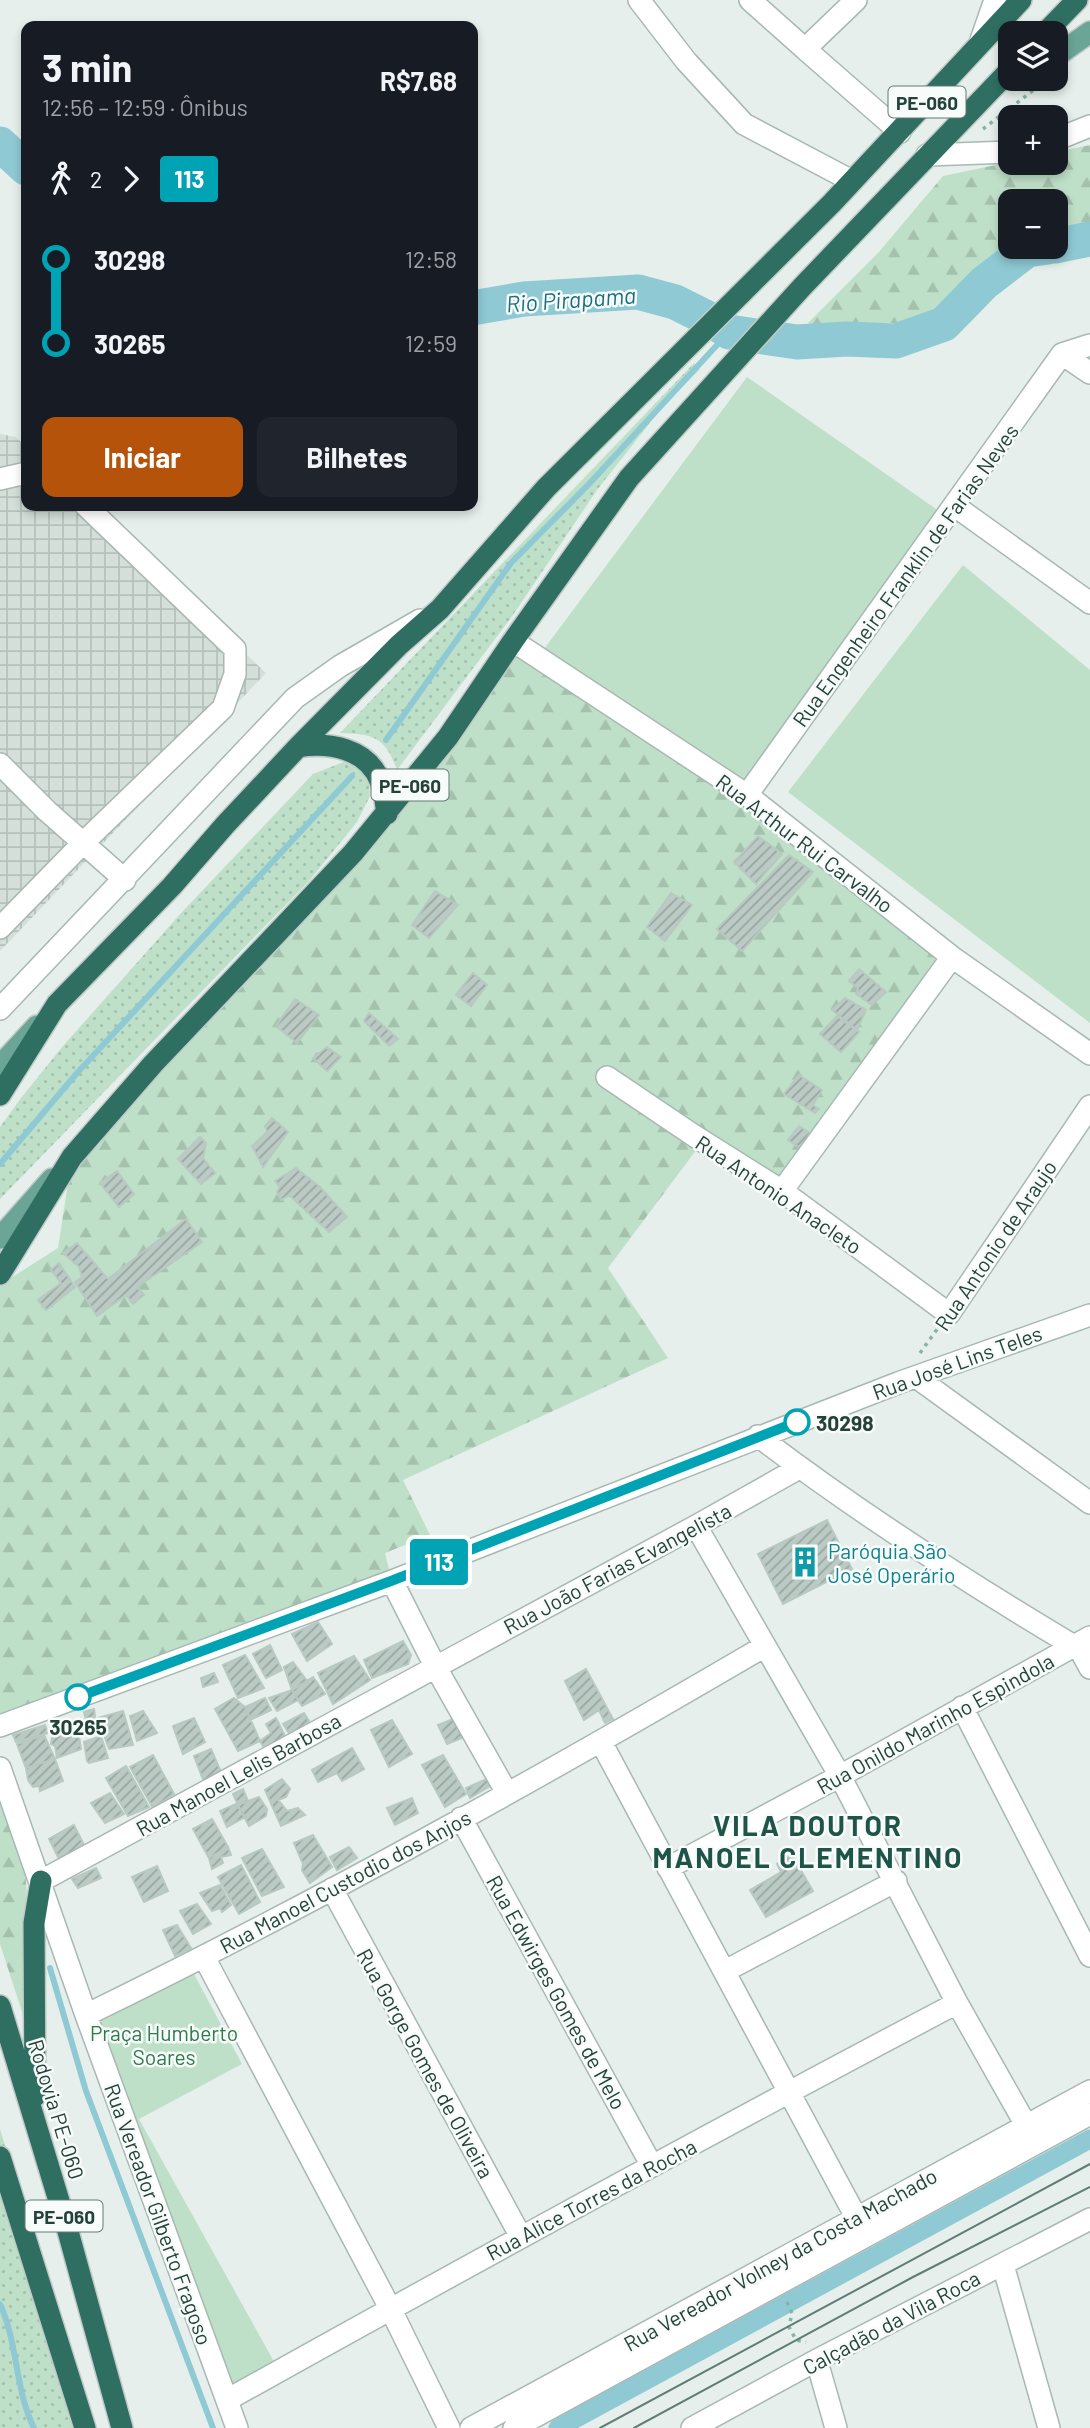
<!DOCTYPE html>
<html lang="pt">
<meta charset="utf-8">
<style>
:root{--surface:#171b24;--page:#20242c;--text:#f1f3f6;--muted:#9ea1a6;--accent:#b45309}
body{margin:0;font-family:Barlow,sans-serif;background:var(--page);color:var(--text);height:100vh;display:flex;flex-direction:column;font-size:26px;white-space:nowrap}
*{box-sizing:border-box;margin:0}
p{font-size:23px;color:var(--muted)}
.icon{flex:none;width:38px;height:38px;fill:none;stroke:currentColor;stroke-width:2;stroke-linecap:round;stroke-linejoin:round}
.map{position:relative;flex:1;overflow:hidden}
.drawer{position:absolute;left:21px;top:21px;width:457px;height:490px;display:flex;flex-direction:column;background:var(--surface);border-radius:14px;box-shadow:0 4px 10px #0003}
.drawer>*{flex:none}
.badge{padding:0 14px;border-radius:5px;font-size:24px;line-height:46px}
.controls{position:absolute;left:998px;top:21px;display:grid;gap:14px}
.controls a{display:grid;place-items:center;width:70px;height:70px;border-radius:14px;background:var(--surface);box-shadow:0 4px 10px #0003;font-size:35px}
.map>.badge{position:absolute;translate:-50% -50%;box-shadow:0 0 0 4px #fff}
.legs{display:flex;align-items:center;gap:10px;height:77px;padding:0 21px;font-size:23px}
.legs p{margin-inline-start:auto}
.overview{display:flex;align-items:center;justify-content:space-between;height:119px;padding:0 21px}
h1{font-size:38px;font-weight:700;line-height:52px}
.button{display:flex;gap:14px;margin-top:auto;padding:14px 21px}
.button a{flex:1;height:80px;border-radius:14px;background:var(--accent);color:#fff;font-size:28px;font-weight:700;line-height:80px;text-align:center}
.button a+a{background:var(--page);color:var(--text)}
ul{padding:0 21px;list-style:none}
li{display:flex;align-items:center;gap:24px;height:84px;font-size:26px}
li i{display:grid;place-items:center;width:10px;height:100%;margin:0 9px;background:currentColor}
li i::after{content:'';width:18px;height:18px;margin:-9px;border:5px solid;border-radius:50%;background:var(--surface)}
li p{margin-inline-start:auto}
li:first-child i{background:linear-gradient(#0000 50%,currentColor 0)}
li:last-child i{background:linear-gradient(currentColor 50%,#0000 0)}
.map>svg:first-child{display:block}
.industrial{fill:url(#industrial-grid)}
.grass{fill:url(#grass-dots)}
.forest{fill:url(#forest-firs)}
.park{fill:#bfe0c8}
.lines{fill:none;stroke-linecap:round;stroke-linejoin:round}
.stream{stroke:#8ec9d4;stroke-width:6}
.canal{stroke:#8ec9d4;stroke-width:19}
.river{stroke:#8ec9d4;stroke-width:35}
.building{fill:url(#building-hatch);stroke:#b8c9c2;stroke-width:2}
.minor-casing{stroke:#a8b8b2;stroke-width:24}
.major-casing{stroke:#c2cac8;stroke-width:24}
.highway-casing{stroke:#c2cac8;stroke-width:24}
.path{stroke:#86b3a5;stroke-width:3.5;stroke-dasharray:3.5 5;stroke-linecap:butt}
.minor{stroke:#fff;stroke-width:21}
.major{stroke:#6aa596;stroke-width:21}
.highway{stroke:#2f6f62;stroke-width:21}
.tram{stroke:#5f7d75;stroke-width:2}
.line-1-casing{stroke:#fff;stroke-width:16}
.line-1{stroke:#00a3b4;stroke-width:10}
.stop-1-dot{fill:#fff;stroke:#00a3b4;stroke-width:3.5}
.labels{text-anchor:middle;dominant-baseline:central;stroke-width:5;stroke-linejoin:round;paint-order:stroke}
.shield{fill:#f7fbf9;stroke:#637a73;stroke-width:2}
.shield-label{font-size:19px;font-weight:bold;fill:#24423a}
.street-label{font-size:21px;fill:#24423a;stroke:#f7fbf9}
.stop-label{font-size:21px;font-weight:bold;fill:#24423a;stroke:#f7fbf9;text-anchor:start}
.culture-label{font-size:21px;fill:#0d838f;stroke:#f7fbf9;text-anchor:start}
.park-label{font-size:21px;fill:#2d7a4b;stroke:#f7fbf9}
.water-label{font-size:23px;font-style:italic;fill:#1c6f80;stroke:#f7fbf9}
.district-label{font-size:28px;font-weight:bold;letter-spacing:2px;fill:#1f5548;stroke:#f7fbf9}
</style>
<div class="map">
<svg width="1090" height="2428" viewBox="0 0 1090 2428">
<defs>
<pattern id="industrial-grid" width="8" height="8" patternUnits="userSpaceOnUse" patternTransform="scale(1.75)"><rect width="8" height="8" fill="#d4dfda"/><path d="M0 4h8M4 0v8" fill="none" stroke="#b6c1bc"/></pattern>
<pattern id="grass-dots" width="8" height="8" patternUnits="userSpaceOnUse" patternTransform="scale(1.75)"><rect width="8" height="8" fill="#bfe0c8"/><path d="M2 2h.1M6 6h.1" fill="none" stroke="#a4c1ad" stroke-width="1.8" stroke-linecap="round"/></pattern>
<pattern id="forest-firs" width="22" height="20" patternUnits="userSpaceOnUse" patternTransform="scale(1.75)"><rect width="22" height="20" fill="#bfe0c8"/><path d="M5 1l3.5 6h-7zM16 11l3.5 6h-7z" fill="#a4c1ad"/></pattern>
<pattern id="building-hatch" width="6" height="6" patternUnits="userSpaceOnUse" patternTransform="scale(1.75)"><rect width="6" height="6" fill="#bbcac4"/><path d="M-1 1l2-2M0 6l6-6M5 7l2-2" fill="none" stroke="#98a6a0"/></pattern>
</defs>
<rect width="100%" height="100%" fill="#e6efeb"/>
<path class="industrial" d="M0,434L16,437L26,447V506H89L266,673L0,951Z"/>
<path class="grass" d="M694,363L700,369L664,405L597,490L513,615L397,770C385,737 374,734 340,733Z
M346,761L357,766L368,778L370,796L357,822L309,881L0,1199V1127L21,1098L63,1046L182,912L313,774Z
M0,2129L89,2428H0Z"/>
<path class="forest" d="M1090,145V224L1055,231V201H1010V244L1006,245L975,278L930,319L904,323H865L828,332L808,323L878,253L943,176L1010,162L1055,163V152Z
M513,641L747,795L951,957L783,1188L703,1141L608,1268L668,1358L403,1480L430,1535L385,1553L392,1581L0,1726V1285L58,1248L72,1157L353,853Z
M0,1784L25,1860L27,1904L24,2018L0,1944Z"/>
<path class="park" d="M747,377L939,511L746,783L544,649Z
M963,565L1090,670V1023L788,792Z
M190,1973L194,1974L242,2064L139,2119L277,2367L229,2394L98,2022L99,2017Z"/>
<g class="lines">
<path class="stream" d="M386,740L511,563L589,484L729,332
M0,1164L77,1073L352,776
M50,1968L86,2091L213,2428
M0,2304C18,2343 15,2390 34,2428"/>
<path class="canal" d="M558,2428L1090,2139"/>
<path class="river" d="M0,144L26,168
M1055,246L1090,239
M472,308L524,299L638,292L675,302L715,322L729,332L797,342L847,339L896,341L944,324L984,283L1027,250L1048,247"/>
</g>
<path class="building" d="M758,836L782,854L756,884L734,862Z
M789,855L813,872L742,951L717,929Z
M435,891L458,905L429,938L412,925Z
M671,893L692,905L665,941L647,927Z
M859,969L886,992L872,1005L856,994L858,988L849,981Z
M473,973L487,985L471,1006L456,995Z
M845,998L866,1010L857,1030L832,1010Z
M295,999L319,1015L297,1043L276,1026Z
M369,1013L398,1039L389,1046L364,1021Z
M837,1016L859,1032L841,1052L820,1034Z
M327,1047L341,1057L327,1071L313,1058Z
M799,1075L822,1090L813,1105L819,1109L815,1113L784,1094Z
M272,1118L288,1132L263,1167L252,1146L267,1132L265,1126Z
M799,1126L810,1133L800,1148L788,1140Z
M200,1137L206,1143L203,1158L215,1173L201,1184L178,1159Z
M296,1168L320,1187L347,1217L329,1232L289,1195L281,1200L277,1192L280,1187L275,1181Z
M117,1171L134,1194L119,1207L100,1183Z
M186,1219L202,1242L137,1287L144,1295L133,1304L126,1295L97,1316L75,1282L82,1277L79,1267L63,1253L77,1243L108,1279Z
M59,1263L75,1287L46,1310L38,1300L61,1283L51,1270Z
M827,1520L852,1569L783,1604L758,1554Z
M318,1622L332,1644L307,1661L292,1634Z
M403,1641L411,1655L408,1664L372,1678L364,1660Z
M270,1645L282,1670L266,1678L253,1654Z
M245,1655L264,1688L238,1698L223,1665Z
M354,1656L370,1680L333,1704L318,1673Z
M293,1662L307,1681L292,1690L284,1667Z
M586,1669L613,1719L605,1723L599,1710L584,1720L565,1681Z
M214,1673L218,1682L203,1687L201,1678Z
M313,1677L325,1694L302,1706L292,1690Z
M292,1690L298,1700L277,1711L269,1698Z
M234,1698L245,1707L260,1741L238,1751L215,1709Z
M265,1698L271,1710L250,1720L245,1707Z
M94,1709L96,1723L87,1725L84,1712Z
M123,1711L133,1745L109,1749L98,1718Z
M143,1711L157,1733L137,1741L130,1716Z
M304,1713L311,1724L290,1735L283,1724Z
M458,1717L467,1736L447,1744L438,1725Z
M194,1718L205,1742L183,1754L173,1726Z
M276,1718L287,1740L266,1751L260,1741L271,1733L266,1724Z
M392,1720L412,1754L389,1767L371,1730Z
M45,1725L48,1733L16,1742L13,1735Z
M70,1730L71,1737L79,1736L81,1749L57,1758L55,1746L51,1744L52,1738Z
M44,1735L55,1759L26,1768L17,1744Z
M101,1736L108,1758L89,1763L87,1761L84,1742Z
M352,1748L364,1769L342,1781L337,1773L318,1782L312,1770Z
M211,1749L221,1772L204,1782L194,1756Z
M153,1755L174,1794L153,1808L130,1767Z
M443,1755L466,1794L445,1807L422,1765Z
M55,1759L63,1781L40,1791L39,1786L33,1787L28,1780L26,1768Z
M126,1766L149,1807L128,1816L106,1778Z
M489,1778L490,1786L470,1798L466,1788Z
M282,1779L290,1789L286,1797L278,1800L287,1811L298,1808L305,1815L281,1826L265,1790Z
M243,1789L248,1801L238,1805L233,1794Z
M110,1793L124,1814L105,1823L91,1803Z
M259,1797L267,1809L266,1816L249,1826L238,1805Z
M412,1798L418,1813L395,1825L387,1808Z
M236,1804L245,1817L227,1827L220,1811Z
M212,1819L228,1847L209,1858L193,1829Z
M74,1825L84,1845L59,1859L49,1839Z
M313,1835L332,1867L310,1883L302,1870L303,1864L294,1843Z
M228,1847L231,1855L221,1857L223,1863L212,1869L209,1858Z
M349,1847L357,1858L337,1870L330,1857Z
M262,1849L284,1887L262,1896L242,1858Z
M792,1855L813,1891L766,1917L750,1890L781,1872L777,1864Z
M241,1865L260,1902L239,1914L218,1877Z
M157,1866L168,1891L144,1902L132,1877Z
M96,1868L101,1878L78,1888L72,1879Z
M220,1885L231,1905L222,1912L220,1908L212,1911L200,1893Z
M197,1904L211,1924L193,1934L180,1911Z
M177,1925L191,1948L175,1956L163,1930Z"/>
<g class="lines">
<g class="minor-casing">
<path id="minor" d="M639,0L686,61L744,124L852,181
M750,0L805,49
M856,0L805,49L900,132
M980,43L995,0
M1055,140L1090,126
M927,155L1010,152
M1062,354L1090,373
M1062,354L1090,345
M0,479L22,474L26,475
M955,506L1090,603
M513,641L747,795L952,957L1090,1054
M0,764L47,811L125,880
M747,795L1062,354
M0,928L82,844L223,708L235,674V649L86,506
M0,1009L295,698L340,666L420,620
M607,1077L693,1135L782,1191L949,1314L1090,1106
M782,1191L952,957
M916,1377L1090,1503
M758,1436C859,1513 965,1581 1074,1646
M696,1526L840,1776L957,2003L1026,2125
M392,1581L435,1666L507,1793
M1077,1644L1090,1668
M962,1707L1090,1956
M0,1726L392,1581L898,1383L1090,1315
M601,1742L856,2217
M0,1768L86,2015L237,2428
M461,1818L652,2166
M668,1868L840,1776L1090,1637
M41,1881L696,1526L799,1468
M332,1889L521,2237
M204,1957L390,2308L449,2428
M725,1971L896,1881
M86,2015C318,1902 543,1776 765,1646
M1005,2272L1049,2428
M820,2372L836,2428
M227,2400C469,2265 712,2132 957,2003
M471,2428L1090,2091
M514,2428L1090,2114
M692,2428L817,2360L1090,2219"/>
</g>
<g class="major-casing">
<path id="major" d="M1055,57L1090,32
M0,1066L37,1026
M0,1238L52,1179"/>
</g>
<g class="highway-casing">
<path id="highway" d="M1045,33L1077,0
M298,747C329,742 367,748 380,781C385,791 385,803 387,814
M0,1095L57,1004L172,886L225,825L298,747L399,645L440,609L546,488L832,203L1021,0
M0,1274L72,1157L153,1064L353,853L448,737L513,641L629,478L802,287L1010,70
M0,2006L66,2224L122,2428
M35,2096L34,1923L41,1881
M0,2157L85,2428"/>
</g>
<path class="path" d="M983,129L1048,79
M920,1353L938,1328
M787,2302L792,2313L789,2327L796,2340L806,2342"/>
<use href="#minor" class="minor"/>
<use href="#major" class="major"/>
<use href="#highway" class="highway"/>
<path class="tram" d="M600,2428L1090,2164
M634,2428L913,2277L1090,2187"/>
</g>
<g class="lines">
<g class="line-1-casing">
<path id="line-1" d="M78,1697L391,1581L797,1422"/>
</g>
<use href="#line-1" class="line-1"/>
</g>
<defs>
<g id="building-bare" transform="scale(2.415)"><path d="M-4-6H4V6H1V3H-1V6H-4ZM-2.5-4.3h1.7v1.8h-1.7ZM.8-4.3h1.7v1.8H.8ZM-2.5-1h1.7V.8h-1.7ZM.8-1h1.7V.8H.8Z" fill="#0f9aa8" stroke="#f7fbf9" stroke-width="2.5" paint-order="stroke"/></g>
</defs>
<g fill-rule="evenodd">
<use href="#building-bare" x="805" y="1562"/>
</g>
<g class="stop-1-dot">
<circle cx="797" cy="1422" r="12"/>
<circle cx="78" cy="1697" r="12"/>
</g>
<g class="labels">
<g class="shield">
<rect x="888.5" y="86.5" width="77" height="31" rx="5"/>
<rect x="371.5" y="769.5" width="77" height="31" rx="5"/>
<rect x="25.5" y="2200.5" width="77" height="31" rx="5"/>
</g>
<g class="shield-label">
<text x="927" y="102">PE-060</text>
<text x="410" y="785">PE-060</text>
<text x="64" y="2216">PE-060</text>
</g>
<g class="street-label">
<text transform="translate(905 575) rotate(-54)">Rua Engenheiro Franklin de Farias Neves</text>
<text transform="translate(805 843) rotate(37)">Rua Arthur Rui Carvalho</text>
<text transform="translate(779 1194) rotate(34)">Rua Antonio Anacleto</text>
<text transform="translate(995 1245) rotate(-56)">Rua Antonio de Araujo</text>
<text transform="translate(957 1362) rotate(-20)">Rua José Lins Teles</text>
<text transform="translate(617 1568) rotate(-28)">Rua João Farias Evangelista</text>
<text transform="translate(935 1723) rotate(-29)">Rua Onildo Marinho Espindola</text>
<text transform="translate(238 1774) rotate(-29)">Rua Manoel Lelis Barbosa</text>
<text transform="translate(345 1881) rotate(-28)">Rua Manoel Custodio dos Anjos</text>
<text transform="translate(557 1992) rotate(61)">Rua Edwirges Gomes de Melo</text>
<text transform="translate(426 2063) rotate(61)">Rua Gorge Gomes de Oliveira</text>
<text transform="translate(57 2109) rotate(73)">Rodovia PE-060</text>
<text transform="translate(591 2199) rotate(-28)">Rua Alice Torres da Rocha</text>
<text transform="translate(159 2214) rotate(70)">Rua Vereador Gilberto Fragoso</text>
<text transform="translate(780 2259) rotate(-29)">Rua Vereador Volney da Costa Machado</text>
<text transform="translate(891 2322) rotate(-28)">Calçadão da Vila Roca</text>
</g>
<g class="stop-label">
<text x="816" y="1422">30298</text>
<text x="78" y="1726" text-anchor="middle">30265</text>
</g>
<g class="culture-label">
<text x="828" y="1550">Paróquia São<tspan x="828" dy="24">José Operário</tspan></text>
</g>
<g class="park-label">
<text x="164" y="2032">Praça Humberto<tspan x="164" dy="24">Soares</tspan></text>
</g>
<g class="water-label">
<text transform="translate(571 299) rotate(-4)">Rio Pirapama</text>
</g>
<g class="district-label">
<text x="808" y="1825">VILA DOUTOR<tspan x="808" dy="32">MANOEL CLEMENTINO</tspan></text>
</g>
</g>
</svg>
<div class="controls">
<a><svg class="icon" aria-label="layers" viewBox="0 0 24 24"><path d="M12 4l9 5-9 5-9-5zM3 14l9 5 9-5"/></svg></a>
<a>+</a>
<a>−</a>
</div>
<b class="badge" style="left:439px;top:1562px;background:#00a3b4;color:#fff">113</b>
<section class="drawer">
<div class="overview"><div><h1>3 min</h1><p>12:56 – 12:59 · Ônibus</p></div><b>R$7.68</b></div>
<div class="legs"><svg class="icon" aria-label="walk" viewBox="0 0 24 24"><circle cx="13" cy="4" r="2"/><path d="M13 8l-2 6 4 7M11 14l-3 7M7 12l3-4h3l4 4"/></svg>2<svg class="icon" aria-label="forward" viewBox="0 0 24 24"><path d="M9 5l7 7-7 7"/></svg><b class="badge" style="background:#00a3b4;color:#fff">113</b></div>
<ul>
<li><i style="color:#00a3b4"></i><b>30298</b><p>12:58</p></li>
<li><i style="color:#00a3b4"></i><b>30265</b><p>12:59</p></li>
</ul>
<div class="button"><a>Iniciar</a><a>Bilhetes</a></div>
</section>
</div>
